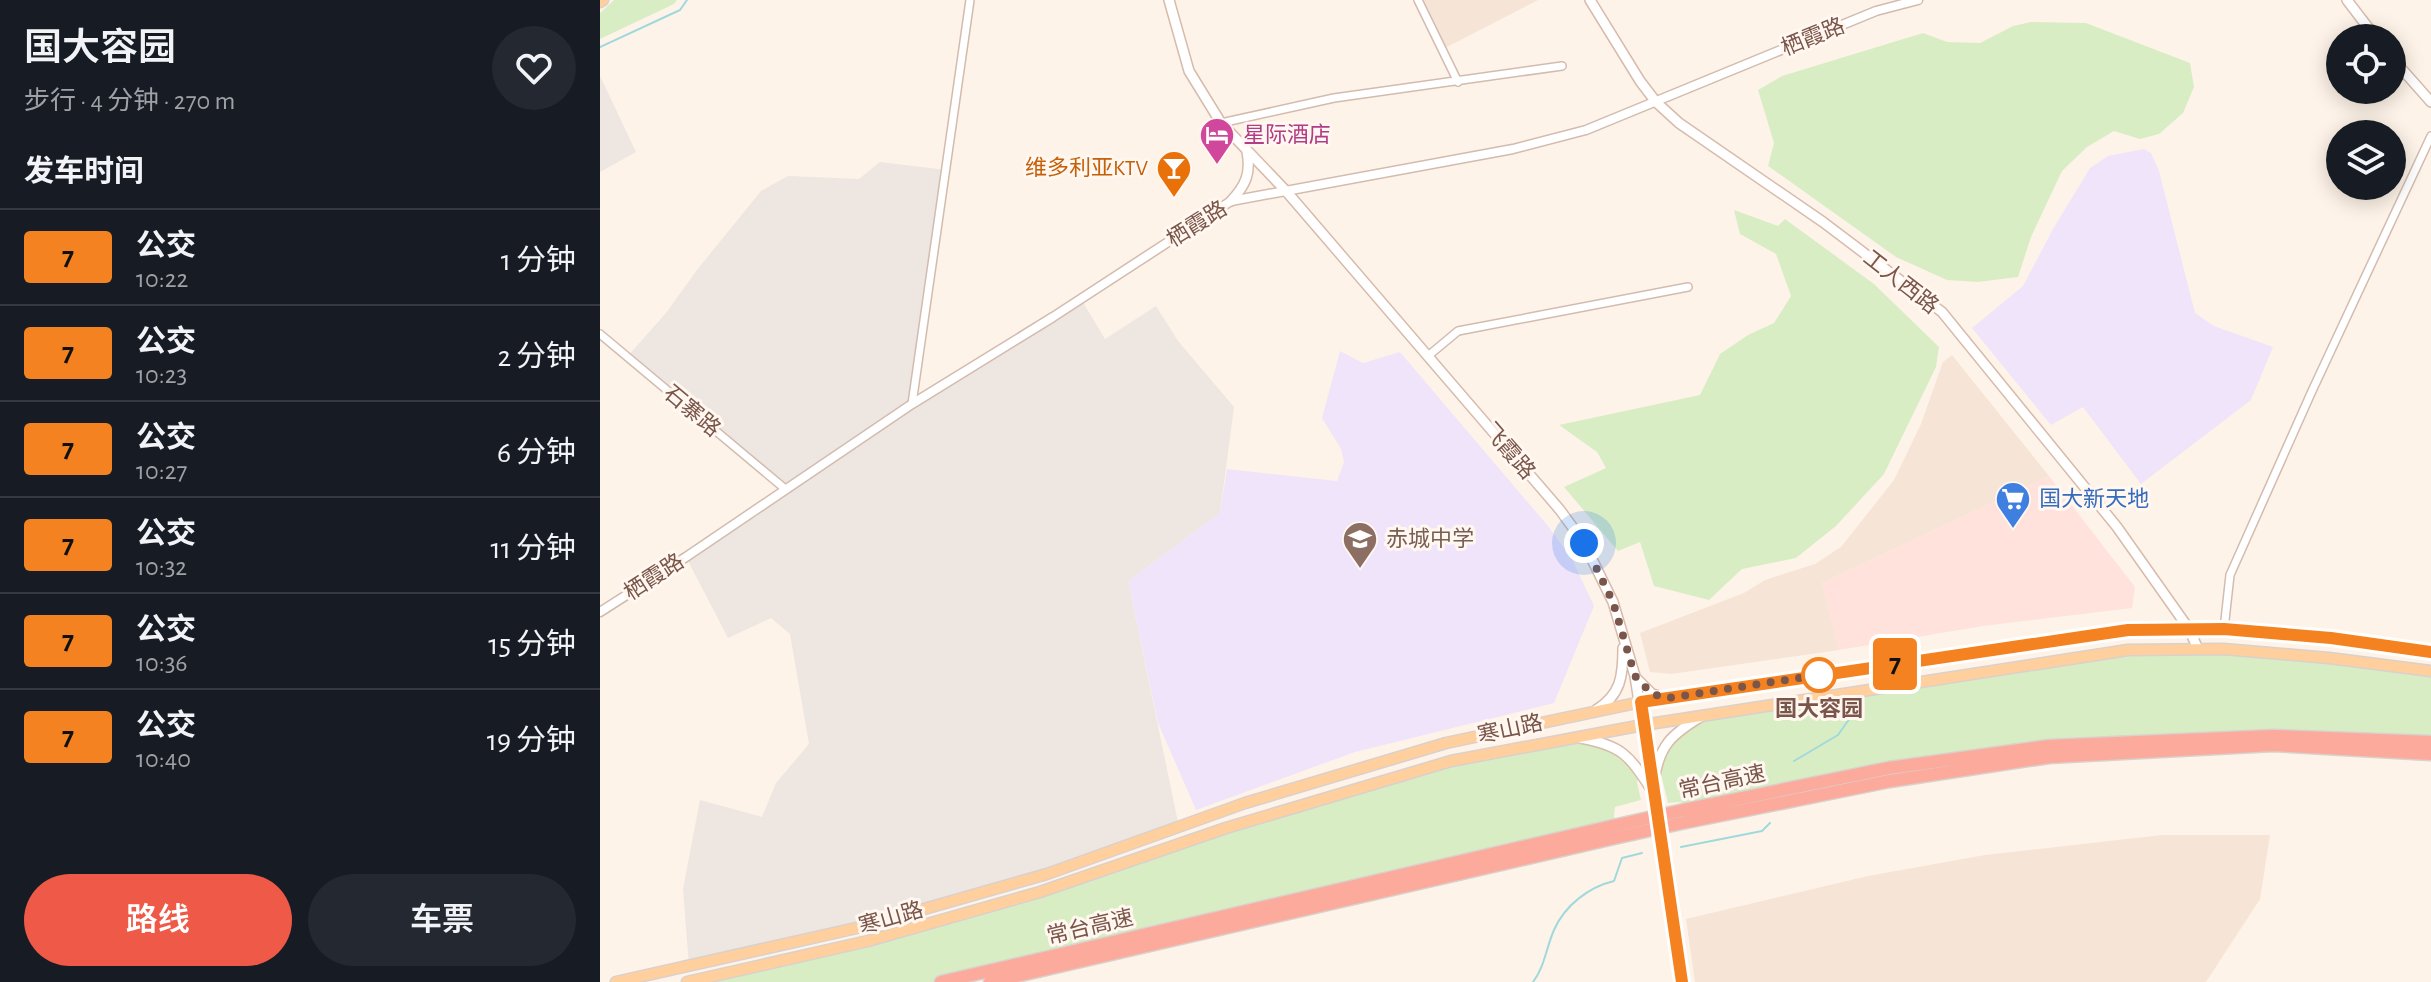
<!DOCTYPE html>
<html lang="zh">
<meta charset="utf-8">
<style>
:root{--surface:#171b24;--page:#242831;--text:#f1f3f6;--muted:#9ea1a6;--line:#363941;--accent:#ee5a47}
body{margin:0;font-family:"Alegreya Sans","Noto Sans SC",sans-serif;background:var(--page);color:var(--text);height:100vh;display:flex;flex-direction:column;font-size:30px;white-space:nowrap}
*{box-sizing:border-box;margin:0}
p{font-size:26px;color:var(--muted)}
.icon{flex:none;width:44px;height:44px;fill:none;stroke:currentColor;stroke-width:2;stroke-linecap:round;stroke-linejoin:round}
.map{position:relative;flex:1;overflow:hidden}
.details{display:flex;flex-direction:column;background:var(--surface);width:600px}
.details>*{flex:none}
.badge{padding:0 16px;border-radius:6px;font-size:28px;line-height:52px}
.controls{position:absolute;left:1726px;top:24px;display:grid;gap:16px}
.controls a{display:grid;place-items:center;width:80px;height:80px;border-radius:50%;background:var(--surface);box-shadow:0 4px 20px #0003;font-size:40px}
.you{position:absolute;width:40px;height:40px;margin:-20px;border:6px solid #fff;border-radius:50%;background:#1a73e8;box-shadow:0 0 0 12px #1a73e833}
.map>.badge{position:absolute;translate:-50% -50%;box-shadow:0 0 0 4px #fff}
h2{padding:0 24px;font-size:30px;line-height:72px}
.round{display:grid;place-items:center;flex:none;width:84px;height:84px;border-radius:42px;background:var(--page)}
.headline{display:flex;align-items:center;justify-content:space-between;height:136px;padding:0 24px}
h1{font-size:38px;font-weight:600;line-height:60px}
.action{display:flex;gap:16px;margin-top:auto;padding:16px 24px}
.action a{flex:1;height:92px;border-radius:48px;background:var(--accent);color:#fff;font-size:32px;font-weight:600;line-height:92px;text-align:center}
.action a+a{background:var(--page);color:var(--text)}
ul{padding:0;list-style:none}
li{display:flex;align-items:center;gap:24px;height:96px;padding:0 24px;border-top:2px solid var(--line)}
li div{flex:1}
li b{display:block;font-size:30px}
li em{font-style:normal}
li .badge{min-width:88px;font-weight:700;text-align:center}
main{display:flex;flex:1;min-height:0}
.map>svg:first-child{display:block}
.residential{fill:#f6e4d6}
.commercial{fill:#fee2db}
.industrial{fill:#eee6e1}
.education{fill:#f0e4fa}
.green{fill:#d9edc5}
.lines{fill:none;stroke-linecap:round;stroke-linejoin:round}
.stream{stroke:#a0d9dc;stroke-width:2}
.minor-casing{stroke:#d3bbaf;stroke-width:10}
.tertiary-casing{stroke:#d3bbaf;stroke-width:11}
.secondary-casing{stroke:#d7bbac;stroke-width:12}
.primary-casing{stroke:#dad0cc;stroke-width:13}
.motorway-casing{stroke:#dad0cc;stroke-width:15}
.minor{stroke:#fff;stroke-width:7}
.tertiary{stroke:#fff;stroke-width:8}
.secondary{stroke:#fff;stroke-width:9}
.primary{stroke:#ffd09e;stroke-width:10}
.motorway{stroke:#fbaa9c;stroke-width:12}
.motorway-bridge-casing{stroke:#dad0cc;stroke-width:15;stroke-linecap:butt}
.motorway-bridge{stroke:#fbaa9c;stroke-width:12}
.line-casing{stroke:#fff;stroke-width:18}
.line{stroke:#f58220;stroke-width:12}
.walk{stroke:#7a564a;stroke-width:8;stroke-dasharray:0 14.4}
.stop-dot{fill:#fff;stroke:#f58220;stroke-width:4}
.labels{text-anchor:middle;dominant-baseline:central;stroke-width:6;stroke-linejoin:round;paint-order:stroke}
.street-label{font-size:22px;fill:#7a564a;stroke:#fff7f0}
.hotel-label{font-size:22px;fill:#b23c85;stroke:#fff7f0;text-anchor:start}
.food-label{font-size:22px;fill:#c56008;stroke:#fff7f0;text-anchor:end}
.shop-label{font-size:22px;fill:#366cbe;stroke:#fff7f0;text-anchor:start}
.education-label{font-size:22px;fill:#785e54;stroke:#fff7f0;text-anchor:start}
.stop-label{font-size:22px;font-weight:bold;fill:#7a564a;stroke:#fff7f0}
</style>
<main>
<section class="details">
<div class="headline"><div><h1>国大容园</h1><p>步行 · 4 分钟 · 270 m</p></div><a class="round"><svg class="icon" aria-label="heart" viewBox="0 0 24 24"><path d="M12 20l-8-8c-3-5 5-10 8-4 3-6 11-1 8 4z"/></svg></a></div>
<h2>发车时间</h2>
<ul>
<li><span class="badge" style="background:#f58220;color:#111">7</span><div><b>公交</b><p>10:22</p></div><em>1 分钟</em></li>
<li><span class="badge" style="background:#f58220;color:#111">7</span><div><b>公交</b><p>10:23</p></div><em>2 分钟</em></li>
<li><span class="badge" style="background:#f58220;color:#111">7</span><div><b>公交</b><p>10:27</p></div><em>6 分钟</em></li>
<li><span class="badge" style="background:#f58220;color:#111">7</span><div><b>公交</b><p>10:32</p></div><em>11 分钟</em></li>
<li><span class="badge" style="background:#f58220;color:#111">7</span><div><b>公交</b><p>10:36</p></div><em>15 分钟</em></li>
<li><span class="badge" style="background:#f58220;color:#111">7</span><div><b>公交</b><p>10:40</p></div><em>19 分钟</em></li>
</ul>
<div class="action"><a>路线</a><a>车票</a></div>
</section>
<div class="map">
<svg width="1831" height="982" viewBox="0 0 1831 982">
<rect width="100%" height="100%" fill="#fef3e8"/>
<path class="residential" d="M818,0H938L843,49Z
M1352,355L1449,476L1222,583L1239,650L1071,674L1050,672L1040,633L1144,593L1165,580L1215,564L1241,547L1294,480L1321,424L1343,362Z
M1562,835H1670L1660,899L1606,982H1095L1086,919L1268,876L1385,855Z"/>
<path class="commercial" d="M1449,476L1535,587L1532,608L1383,626L1239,650L1222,583Z"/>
<path class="industrial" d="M0,76L36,152L0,172Z
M280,162L346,170L312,402L481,299L505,339L556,306L578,341L634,407L620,513L528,581L579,827L447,874L261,927L89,966L83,889L100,800L162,817L176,783L209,744L190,634L171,618L128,638L86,557L183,488L27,357L66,313L97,270L161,191L188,176L259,179Z"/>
<path class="education" d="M1544,149L1551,153L1559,171L1595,313L1614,326L1673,347L1651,400L1541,484L1483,407L1451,425L1372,328L1423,286L1453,229L1490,168L1508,156Z
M740,351L763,363L800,352L948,526L972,559L994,606L954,703L755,752L596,810L558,723L528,581L620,513L627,469L737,481L744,462L741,449L722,418Z"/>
<path class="green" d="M14,0H77L74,4L0,39V13Z
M1431,22L1486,23L1590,63L1594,87L1583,113L1559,134L1540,139L1514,131L1487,147L1462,171L1431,237L1418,277L1378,282L1347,280L1296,257L1168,166L1174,143L1158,90L1182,76L1323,33L1347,42L1380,43L1413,26Z
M1134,210L1178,226L1185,219L1274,284L1339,347L1336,367L1284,474L1236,526L1196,558L1142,569L1109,600L1054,586L1040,542L1018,551L964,487L1006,468L997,452L959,425L1100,395L1120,354L1148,335L1174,323L1191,296L1176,254L1140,234Z
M1598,649L1831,671V742L1673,736L1289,768L1084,810L1081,802L1068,803L1057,758L1074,733L1103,716L1528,650Z
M976,737L1000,741L1040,772L1037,782L1041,800L1015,807L1013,826L341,982H87L268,941L851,761Z"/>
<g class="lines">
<path class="stream" d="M0,47L80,10L87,0
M1194,761L1238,735L1259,705
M1081,847L1162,831L1170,823
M933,982C945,966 946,948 954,930C965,905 989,887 1014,881L1022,858L1042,853"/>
<g class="minor-casing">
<path id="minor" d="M818,0L858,82
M621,123L734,98L962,66
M0,334L184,488
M828,356L858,331L1088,287
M312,404L370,0
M1624,629L1630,575L1712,391L1831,136"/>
</g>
<g class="tertiary-casing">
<path id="tertiary" d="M0,612L86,557L312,404L453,317L631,201L913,149L986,130L1276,11L1318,0"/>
</g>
<g class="secondary-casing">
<path id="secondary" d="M569,0L589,71L621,123L686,191L960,510L984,543L1013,602L1035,676L1082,982
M990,0L1040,81L1056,102L1079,123L1223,222L1342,312L1517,527L1589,629L1598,649
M1747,0L1776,38
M1792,58L1831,102
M631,201C646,185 651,173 647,152
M1035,677L1052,694L1064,697
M996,710C1021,695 1023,676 1023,648
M980,738C1021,745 1029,755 1051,789
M1054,781C1059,745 1072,734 1102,716"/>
</g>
<g class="primary-casing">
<path id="primary" d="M0,2L3,0
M16,982L261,927L447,874L645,803L846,743L1041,702L1528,630L1624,629L1731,638L1831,652
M87,982L268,941L440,892L626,828L851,761L1043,725L1528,650L1623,649L1729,658L1831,671"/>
</g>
<g class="motorway-casing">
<path id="motorway" d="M1084,810L1289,768L1449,746L1673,736L1831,742
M1086,822L1290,781L1449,757L1673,745L1831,754
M341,982L1013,826
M390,982L1014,838"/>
</g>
<use href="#minor" class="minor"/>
<use href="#tertiary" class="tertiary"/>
<use href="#secondary" class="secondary"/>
<use href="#primary" class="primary"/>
<use href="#motorway" class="motorway"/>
<g class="motorway-bridge-casing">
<path id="motorway-bridge" d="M1013,826L1084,810
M1014,838L1086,822"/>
</g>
<use href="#motorway-bridge" class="motorway-bridge"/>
</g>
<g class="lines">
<g class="line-casing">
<path id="line" d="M1082,982L1041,702L1528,630L1624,629L1731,638L1831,652"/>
</g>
<use href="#line" class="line"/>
<path class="walk" d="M984,543L1013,602L1035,676L1052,694L1068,698L1219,675"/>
</g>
<defs>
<g id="hotel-pin" transform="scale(1.8)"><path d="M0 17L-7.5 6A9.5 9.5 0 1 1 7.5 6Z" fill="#d1479c" stroke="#fff7f0"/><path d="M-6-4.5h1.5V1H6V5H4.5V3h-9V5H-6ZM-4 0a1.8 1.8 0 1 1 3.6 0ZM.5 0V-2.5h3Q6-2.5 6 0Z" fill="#fff"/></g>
<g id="bar-pin" transform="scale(1.8)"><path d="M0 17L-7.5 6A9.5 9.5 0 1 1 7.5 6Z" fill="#e8710a" stroke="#fff7f0"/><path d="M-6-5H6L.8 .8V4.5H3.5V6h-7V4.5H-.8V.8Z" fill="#fff"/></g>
<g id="supermarket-pin" transform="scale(1.8)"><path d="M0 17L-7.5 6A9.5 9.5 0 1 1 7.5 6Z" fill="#3f7fe0" stroke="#fff7f0"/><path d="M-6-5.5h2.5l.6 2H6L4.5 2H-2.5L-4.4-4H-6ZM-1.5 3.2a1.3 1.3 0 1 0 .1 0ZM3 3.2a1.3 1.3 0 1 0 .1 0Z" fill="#fff"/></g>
<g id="school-pin" transform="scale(1.8)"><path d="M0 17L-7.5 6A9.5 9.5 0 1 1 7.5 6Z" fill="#8d6e63" stroke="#fff7f0"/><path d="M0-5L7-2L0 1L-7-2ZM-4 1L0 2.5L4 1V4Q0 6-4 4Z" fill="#fff"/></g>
</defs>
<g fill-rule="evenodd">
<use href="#hotel-pin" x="617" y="135"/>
<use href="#bar-pin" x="574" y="168"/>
<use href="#supermarket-pin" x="1413" y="499"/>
<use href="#school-pin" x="760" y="539"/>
</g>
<circle class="stop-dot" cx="1219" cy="675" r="16"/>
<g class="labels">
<g class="street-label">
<text transform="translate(1213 37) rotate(-22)">栖霞路</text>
<text transform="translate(597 224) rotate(-32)">栖霞路</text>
<text transform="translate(1301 282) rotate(38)">工人西路</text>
<text transform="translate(92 411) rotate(40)">石寨路</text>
<text transform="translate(909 451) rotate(49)">飞霞路</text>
<text transform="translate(54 577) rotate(-33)">栖霞路</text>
<text transform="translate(910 729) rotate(-12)">寒山路</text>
<text transform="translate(1122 782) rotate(-12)">常台高速</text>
<text transform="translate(291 918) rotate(-16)">寒山路</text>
<text transform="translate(490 927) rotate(-13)">常台高速</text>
</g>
<g class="hotel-label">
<text x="643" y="135">星际酒店</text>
</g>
<g class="food-label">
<text x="548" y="168">维多利亚KTV</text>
</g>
<g class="shop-label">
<text x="1439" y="499">国大新天地</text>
</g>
<g class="education-label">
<text x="786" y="539">赤城中学</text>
</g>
<g class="stop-label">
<text x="1219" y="709">国大容园</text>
</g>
</g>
</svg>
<div class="controls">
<a><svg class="icon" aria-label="locate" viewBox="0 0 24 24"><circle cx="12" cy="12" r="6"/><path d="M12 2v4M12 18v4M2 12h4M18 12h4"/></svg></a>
<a><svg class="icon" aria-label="layers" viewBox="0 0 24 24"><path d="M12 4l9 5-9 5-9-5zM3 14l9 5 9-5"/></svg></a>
</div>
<div class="you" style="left:984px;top:543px"></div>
<b class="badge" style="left:1295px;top:664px;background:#f58220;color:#111">7</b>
</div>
</main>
